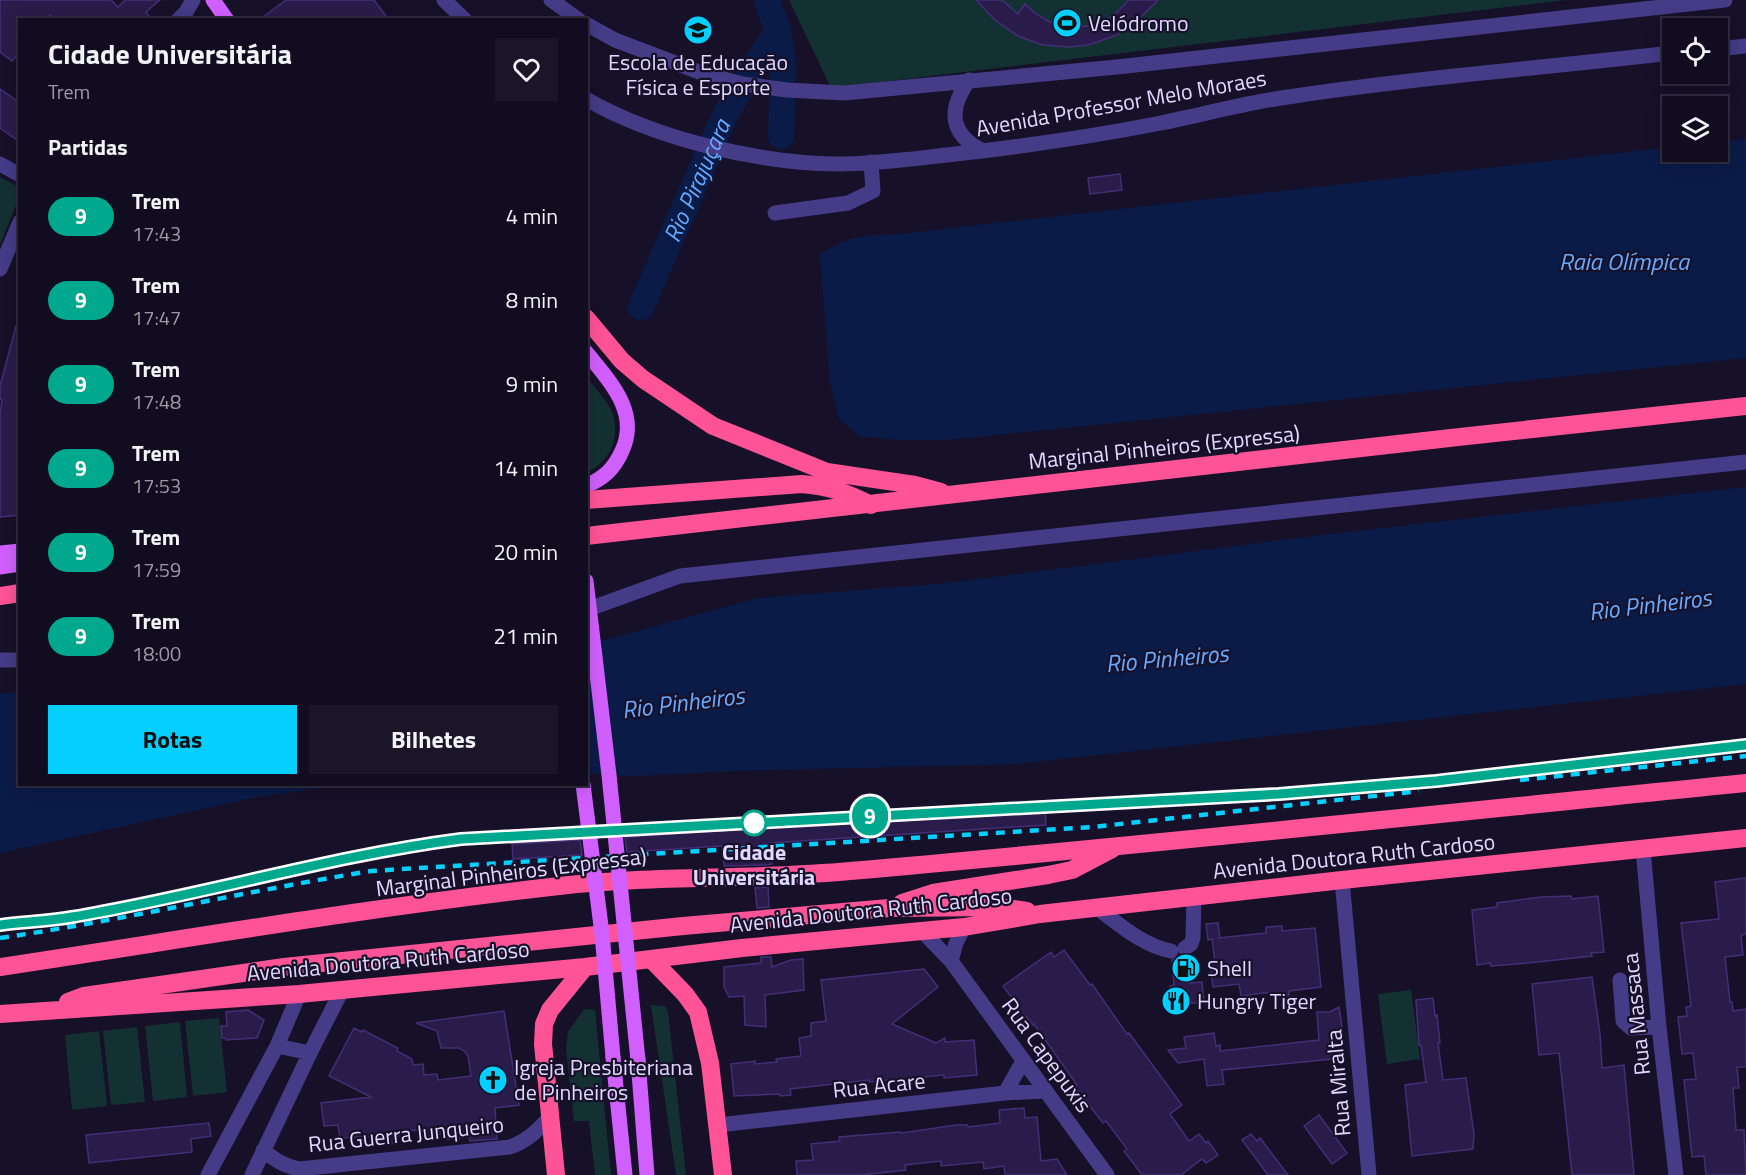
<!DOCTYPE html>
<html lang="pt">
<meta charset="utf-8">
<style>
:root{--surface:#110c1f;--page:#1a1528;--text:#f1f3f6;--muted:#9c9ba4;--line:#302c3d;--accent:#05cffe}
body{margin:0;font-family:"Titillium Web",sans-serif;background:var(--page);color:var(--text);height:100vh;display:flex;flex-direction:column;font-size:22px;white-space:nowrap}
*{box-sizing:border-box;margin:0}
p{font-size:20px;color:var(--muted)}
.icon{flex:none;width:33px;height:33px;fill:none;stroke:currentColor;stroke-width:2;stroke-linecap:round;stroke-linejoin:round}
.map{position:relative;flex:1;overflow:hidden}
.side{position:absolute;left:18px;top:18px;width:570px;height:768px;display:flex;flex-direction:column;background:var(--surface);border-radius:0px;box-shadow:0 3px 15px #0003,0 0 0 2px var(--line)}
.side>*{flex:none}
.badge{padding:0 12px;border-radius:20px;font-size:21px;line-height:39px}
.buttons{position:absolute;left:1662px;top:18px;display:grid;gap:12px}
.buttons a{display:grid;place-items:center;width:66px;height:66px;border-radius:0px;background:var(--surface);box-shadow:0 3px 15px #0003,0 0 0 2px var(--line);font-size:30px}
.map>.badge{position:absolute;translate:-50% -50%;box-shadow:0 0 0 3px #fff}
h2{padding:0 30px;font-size:22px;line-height:54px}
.round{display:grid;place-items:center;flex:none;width:63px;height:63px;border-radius:0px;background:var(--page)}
.head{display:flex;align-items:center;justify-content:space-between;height:102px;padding:0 30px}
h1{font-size:28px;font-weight:700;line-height:45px}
.cta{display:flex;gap:12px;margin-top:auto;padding:12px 30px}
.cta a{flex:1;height:69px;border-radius:0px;background:var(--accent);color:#111;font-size:24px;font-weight:700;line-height:69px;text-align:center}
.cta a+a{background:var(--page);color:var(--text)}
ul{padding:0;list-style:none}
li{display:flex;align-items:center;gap:18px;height:84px;padding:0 30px}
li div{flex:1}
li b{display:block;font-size:22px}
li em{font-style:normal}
li .badge{min-width:66px;font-weight:700;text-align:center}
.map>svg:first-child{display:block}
.green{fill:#133133}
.water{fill:#0b1b47}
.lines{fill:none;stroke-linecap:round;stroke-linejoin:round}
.river{stroke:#0b1b47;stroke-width:26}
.building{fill:#2a1c4a;stroke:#432e76;stroke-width:1.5}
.minor{stroke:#453b87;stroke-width:15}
.major{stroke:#d15ffe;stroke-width:15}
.highway{stroke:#fe5396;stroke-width:18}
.rail{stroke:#05cffe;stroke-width:4.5;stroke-dasharray:9 8;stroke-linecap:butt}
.major-bridge{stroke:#d15ffe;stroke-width:15}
.line-casing{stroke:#fff;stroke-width:14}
.line{stroke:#00a88e;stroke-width:9}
.stop-dot{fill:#fff;stroke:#00a88e;stroke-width:3}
.labels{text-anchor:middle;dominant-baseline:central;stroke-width:4.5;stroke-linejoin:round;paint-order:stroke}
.poi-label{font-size:22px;fill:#e0d8ff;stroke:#171029;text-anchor:start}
.street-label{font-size:22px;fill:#e0d8ff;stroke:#171029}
.stop-label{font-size:22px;font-weight:bold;fill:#e0d8ff;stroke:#171029}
.water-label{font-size:24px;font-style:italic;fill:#6af;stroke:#171029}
</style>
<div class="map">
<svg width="1746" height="1175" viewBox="0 0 1746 1175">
<rect width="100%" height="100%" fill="#171029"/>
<path class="green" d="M789,0H1565L831,88Z
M0,177L19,187L20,195L0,245Z
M586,376C594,386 602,396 609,406C623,431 612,461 587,472Z
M1411,990L1420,1059L1387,1064L1378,994Z
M651,1005L665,1006L668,1012L686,1175H676Z
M584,1009L595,1010L611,1175H595L589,1121H574L566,1048L568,1032Z
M219,1018L227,1092L193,1096L185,1021Z
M180,1022L187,1097L153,1101L145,1026Z
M137,1027L145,1102L111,1105L103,1031Z
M99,1031L107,1106L72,1110L65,1035Z"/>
<path class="water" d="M753,0H780L788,20L796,65H770L769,39Z
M1746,139V358L947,440H898L860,436L839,419L830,381L820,255C839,239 866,234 890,235L1672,147V152H1718V142Z
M1746,487V684L1015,764L734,771L637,776L587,774V645L758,598L948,583L1321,535Z
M0,693H19L20,784L342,785L257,797L0,853Z"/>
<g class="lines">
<g class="river">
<path d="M766,0L778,29L783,65L781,136"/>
<path id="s1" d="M641,307L726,113L778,29"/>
</g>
</g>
<path class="building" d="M0,0H111L118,7L125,0H160L146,12L152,20H56L50,15L46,20H20V52L12,61L0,52Z
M286,0H374L389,20H259Z
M976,0H1002L1018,14L1025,4L1036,14L1050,22L1078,27L1094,25L1106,20L1116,13L1129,0H1158L1136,22L1117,35L1088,45L1069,47L1043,45L1018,36L995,20Z
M0,89L20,103V142L0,128Z
M1120,174L1122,190L1090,194L1088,178Z
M16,326L20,327V515L0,517V415L2,400L0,399V386Z
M1045,810L1046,825L770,843L772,864L767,865L724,866L722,846L627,852L625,837Z
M580,840L582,855L513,859L512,844Z
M1746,878V934L1741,935L1743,955L1725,957L1730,1002H1732L1733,1011L1746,1009V1067H1737L1739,1088H1733L1736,1130H1744L1746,1175H1706L1704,1156L1692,1157L1684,1080L1696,1079L1693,1053L1682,1054L1678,1017L1687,1016L1686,1007L1691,1006L1681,923L1719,919L1715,882Z
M768,887L769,907L757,908L755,888Z
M1571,896L1572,899L1598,896L1604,952L1591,953L1592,956L1528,963L1491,966L1490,963L1477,965L1472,910L1497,907V903L1541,897Z
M1218,923L1220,938H1218L1266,933V927L1282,926V931L1315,928L1321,987L1289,991V995L1273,997L1272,992L1241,996L1239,984L1213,987L1210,963L1215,962L1212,939L1208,940L1206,924Z
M1064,950L1090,985L1092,984L1127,1034L1129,1033L1182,1105L1170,1114L1189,1141L1199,1134L1206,1143L1208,1141L1218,1155L1206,1163L1202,1159L1181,1175H1142L1124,1151L1127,1149L1106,1121L1103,1123L1075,1087L1077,1085L1034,1024L1033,1025L1026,1016L1017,1022L1010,1012L1018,1006L1003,986L1051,952L1054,957Z
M1179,956L1186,958L1189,983L1202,982L1204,1002L1172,1005L1170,986L1174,985L1172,960Z
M761,957H771L772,967L791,960L803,959L804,990L765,995L766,1027L745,1025L744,996L729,997L724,987V967L761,963Z
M924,969L938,987L892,1024L936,1043L945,1038V1042L974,1040L977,1075L944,1078V1075L869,1082V1080L790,1089L791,1095L780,1096L779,1094L734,1096L731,1064L755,1061V1064L777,1062L776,1059L801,1056L799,1038L811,1036V1023L826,1021L821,980Z
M1592,977L1600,1034L1602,1068L1624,1065L1634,1175H1572L1559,1053L1539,1055L1532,984Z
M1433,998L1435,1016L1437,1015L1440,1043H1438L1443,1080L1466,1078L1474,1134L1473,1149L1412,1156L1405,1085L1426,1082L1421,1045H1419L1416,1000Z
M1339,1007L1343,1034L1330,1035L1332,1059L1222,1070L1224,1084L1207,1086L1204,1059L1178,1063L1168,1050L1186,1048L1184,1037L1214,1033L1216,1046L1220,1045V1051L1319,1040L1317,1012H1330Z
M248,1010L264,1020L257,1038L226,1040L225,1038H222L221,1026H227L226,1012Z
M504,1011L519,1105L495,1108L497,1139L470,1141L469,1137L447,1139L446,1133L420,1136L419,1130L403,1131L392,1144L381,1145L380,1136L340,1138L338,1125L324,1126L321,1103L371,1097L329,1076L354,1028L362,1032L363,1030L398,1048L397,1051L412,1059L413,1065L423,1064L424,1075L437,1074L438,1080L471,1076L468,1056L465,1052L459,1048H441L437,1031L416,1023Z
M1024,1108L1025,1118L1037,1117L1041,1161L1057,1159L1067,1175H1005L1004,1166L984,1169L983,1162L941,1166V1161L905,1165L906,1170L861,1175H797L796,1161L813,1160L811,1144L840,1141L839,1137L900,1132L902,1133L956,1125H967L968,1127L1000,1123L999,1110Z
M1319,1115L1347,1153L1332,1164L1304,1126Z
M209,1123L211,1136L191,1139L192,1152L89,1163L86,1135Z
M1251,1134L1257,1141L1260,1138L1288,1175H1268L1242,1140Z"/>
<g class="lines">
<path class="minor" d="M444,0L465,20
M551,0L579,20
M178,20L186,12L193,0
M586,24L615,40L699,72L742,84L787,90L844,93L1117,67L1725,0
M1718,49L1746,46
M969,80C948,109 949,134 983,151
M586,99C656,139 757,163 837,164C874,164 911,159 947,155C1019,147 1090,137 1161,123C1201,115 1241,104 1281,98C1410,78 1542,68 1672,53
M0,164L20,175
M775,213L848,203L873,191L871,162
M0,269L20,222
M586,610L680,576L1746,462
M0,660H20
M1643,849L1659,1027L1676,1175
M1342,880L1369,1175
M1097,908C1120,925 1142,945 1171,951
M922,931L951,961L1107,1175
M1185,948L1191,944L1193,938L1194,897
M951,961L956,943L964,927
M1620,980L1623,1021L1631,1028L1659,1027
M277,1046L310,1053
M1005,1093L1023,1061
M718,1125L1005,1093L1046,1091
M263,1150C275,1160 284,1166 299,1169L510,1147C527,1141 537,1131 549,1118
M208,1175L277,1046L299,994
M252,1175L310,1053L342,990"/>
<path class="major" d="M213,0L227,20
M586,352C610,382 640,412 622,451C614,469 604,478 586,486
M0,553L20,551
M0,567L20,564
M613,1057L625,1175
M638,1060L647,1175"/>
<path class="highway" d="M586,318L622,361L643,379L713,426L827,472L915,485L941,492
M586,500L802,484C828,486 848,493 871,505
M586,536C973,494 1359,446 1746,406
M0,596L20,593
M902,903L933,893L1048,875L1072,870L1112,849
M651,959L685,994L698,1012L710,1063L723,1175
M0,967C186,939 372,907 559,886C656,875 753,880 850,871C1149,845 1447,813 1746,783
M68,1002L84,996L284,967L683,926L889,908L999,907L1027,911
M0,1014L299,994L585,967L742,948L964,927L1040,914L1342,880L1746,838
M556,1175L543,1044L544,1024L550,1010L585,967"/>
<path class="rail" d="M1520,780L1746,756
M0,925C24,922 49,921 72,917C203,895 330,856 461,839L1279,794L1436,781L1746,745
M0,938C124,920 247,891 371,871L1093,827L1419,791"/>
<path class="major-bridge" d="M586,581L609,775L638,1060
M583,784L602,934L613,1057"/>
</g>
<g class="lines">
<g class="line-casing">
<path id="line" d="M0,925C24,922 49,921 72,917C203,895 330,856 461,839L1279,794L1436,781L1746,745"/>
</g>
<use href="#line" class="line"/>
</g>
<defs>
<g id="stadium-disc" transform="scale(1.5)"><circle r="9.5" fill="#05cffe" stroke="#171029"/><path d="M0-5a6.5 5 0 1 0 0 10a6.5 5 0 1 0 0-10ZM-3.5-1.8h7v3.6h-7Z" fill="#111"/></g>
<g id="university-disc" transform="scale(1.5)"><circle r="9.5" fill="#05cffe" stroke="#171029"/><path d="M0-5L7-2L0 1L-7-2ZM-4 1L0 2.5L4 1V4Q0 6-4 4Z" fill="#111"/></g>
<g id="fuel-disc" transform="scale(1.5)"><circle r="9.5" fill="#05cffe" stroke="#171029"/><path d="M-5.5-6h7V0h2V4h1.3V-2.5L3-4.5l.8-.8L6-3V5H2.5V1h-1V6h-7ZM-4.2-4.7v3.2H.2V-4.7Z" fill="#111"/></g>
<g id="restaurant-disc" transform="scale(1.5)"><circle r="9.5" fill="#05cffe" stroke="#171029"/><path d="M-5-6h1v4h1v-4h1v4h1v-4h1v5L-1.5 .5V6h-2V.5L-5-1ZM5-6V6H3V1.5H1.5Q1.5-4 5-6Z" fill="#111"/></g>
<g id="church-disc" transform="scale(1.5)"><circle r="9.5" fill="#05cffe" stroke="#171029"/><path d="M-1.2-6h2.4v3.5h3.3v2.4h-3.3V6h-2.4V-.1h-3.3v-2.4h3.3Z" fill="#111"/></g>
</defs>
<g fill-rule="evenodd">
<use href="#stadium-disc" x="1067" y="23"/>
<use href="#university-disc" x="698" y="30"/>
<use href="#fuel-disc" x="1186" y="968"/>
<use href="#restaurant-disc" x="1176" y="1001"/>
<use href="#church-disc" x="493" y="1080"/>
</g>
<circle class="stop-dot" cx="754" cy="823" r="12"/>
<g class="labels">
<g class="poi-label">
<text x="1088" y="23">Velódromo</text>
<text x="698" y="62" text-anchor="middle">Escola de Educação<tspan x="698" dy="25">Física e Esporte</tspan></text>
<text x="1207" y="968">Shell</text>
<text x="1197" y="1001">Hungry Tiger</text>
<text x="514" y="1067">Igreja Presbiteriana<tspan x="514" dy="25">de Pinheiros</tspan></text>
</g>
<g class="street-label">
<text transform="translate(1121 103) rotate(-10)">Avenida Professor Melo Moraes</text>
<text transform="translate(1164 447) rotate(-6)">Marginal Pinheiros (Expressa)</text>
<text transform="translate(1354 856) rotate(-6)">Avenida Doutora Ruth Cardoso</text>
<text transform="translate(511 872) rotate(-7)">Marginal Pinheiros (Expressa)</text>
<text transform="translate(871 910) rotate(-6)">Avenida Doutora Ruth Cardoso</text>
<text transform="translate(388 961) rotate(-5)">Avenida Doutora Ruth Cardoso</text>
<text transform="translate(1636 1014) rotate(-96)">Rua Massaca</text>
<text transform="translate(1047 1055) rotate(54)">Rua Capepuxis</text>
<text transform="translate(1338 1083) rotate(-95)">Rua Miralta</text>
<text transform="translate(879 1085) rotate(-6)">Rua Acare</text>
<text transform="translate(406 1134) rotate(-6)">Rua Guerra Junqueiro</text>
</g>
<g class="stop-label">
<text x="754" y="852">Cidade<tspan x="754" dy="25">Universitária</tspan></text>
</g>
<g class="water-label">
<text stroke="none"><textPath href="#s1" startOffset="138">Rio Pirajuçara</textPath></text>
<text x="1624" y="261">Raia Olímpica</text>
<text transform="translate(1650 604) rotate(-7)">Rio Pinheiros</text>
<text transform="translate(1167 658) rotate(-5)">Rio Pinheiros</text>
<text transform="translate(683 702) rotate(-7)">Rio Pinheiros</text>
</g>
</g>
</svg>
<div class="buttons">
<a><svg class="icon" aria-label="locate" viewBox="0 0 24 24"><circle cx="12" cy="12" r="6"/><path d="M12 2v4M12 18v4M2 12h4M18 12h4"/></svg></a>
<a><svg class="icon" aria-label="layers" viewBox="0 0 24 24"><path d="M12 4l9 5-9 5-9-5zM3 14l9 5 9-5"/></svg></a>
</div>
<b class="badge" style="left:870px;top:816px;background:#00a88e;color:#fff">9</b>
<section class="side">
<div class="head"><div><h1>Cidade Universitária</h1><p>Trem</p></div><a class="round"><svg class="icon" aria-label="heart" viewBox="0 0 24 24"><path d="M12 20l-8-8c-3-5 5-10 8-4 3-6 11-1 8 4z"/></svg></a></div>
<h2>Partidas</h2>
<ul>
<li><span class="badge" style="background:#00a88e;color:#fff">9</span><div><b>Trem</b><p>17:43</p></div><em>4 min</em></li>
<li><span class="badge" style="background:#00a88e;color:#fff">9</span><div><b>Trem</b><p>17:47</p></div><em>8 min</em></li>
<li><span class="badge" style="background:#00a88e;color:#fff">9</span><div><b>Trem</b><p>17:48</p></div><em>9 min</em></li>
<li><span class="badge" style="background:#00a88e;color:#fff">9</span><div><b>Trem</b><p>17:53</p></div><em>14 min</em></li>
<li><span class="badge" style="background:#00a88e;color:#fff">9</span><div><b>Trem</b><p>17:59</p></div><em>20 min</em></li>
<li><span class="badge" style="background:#00a88e;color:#fff">9</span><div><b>Trem</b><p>18:00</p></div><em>21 min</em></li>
</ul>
<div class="cta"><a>Rotas</a><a>Bilhetes</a></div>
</section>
</div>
